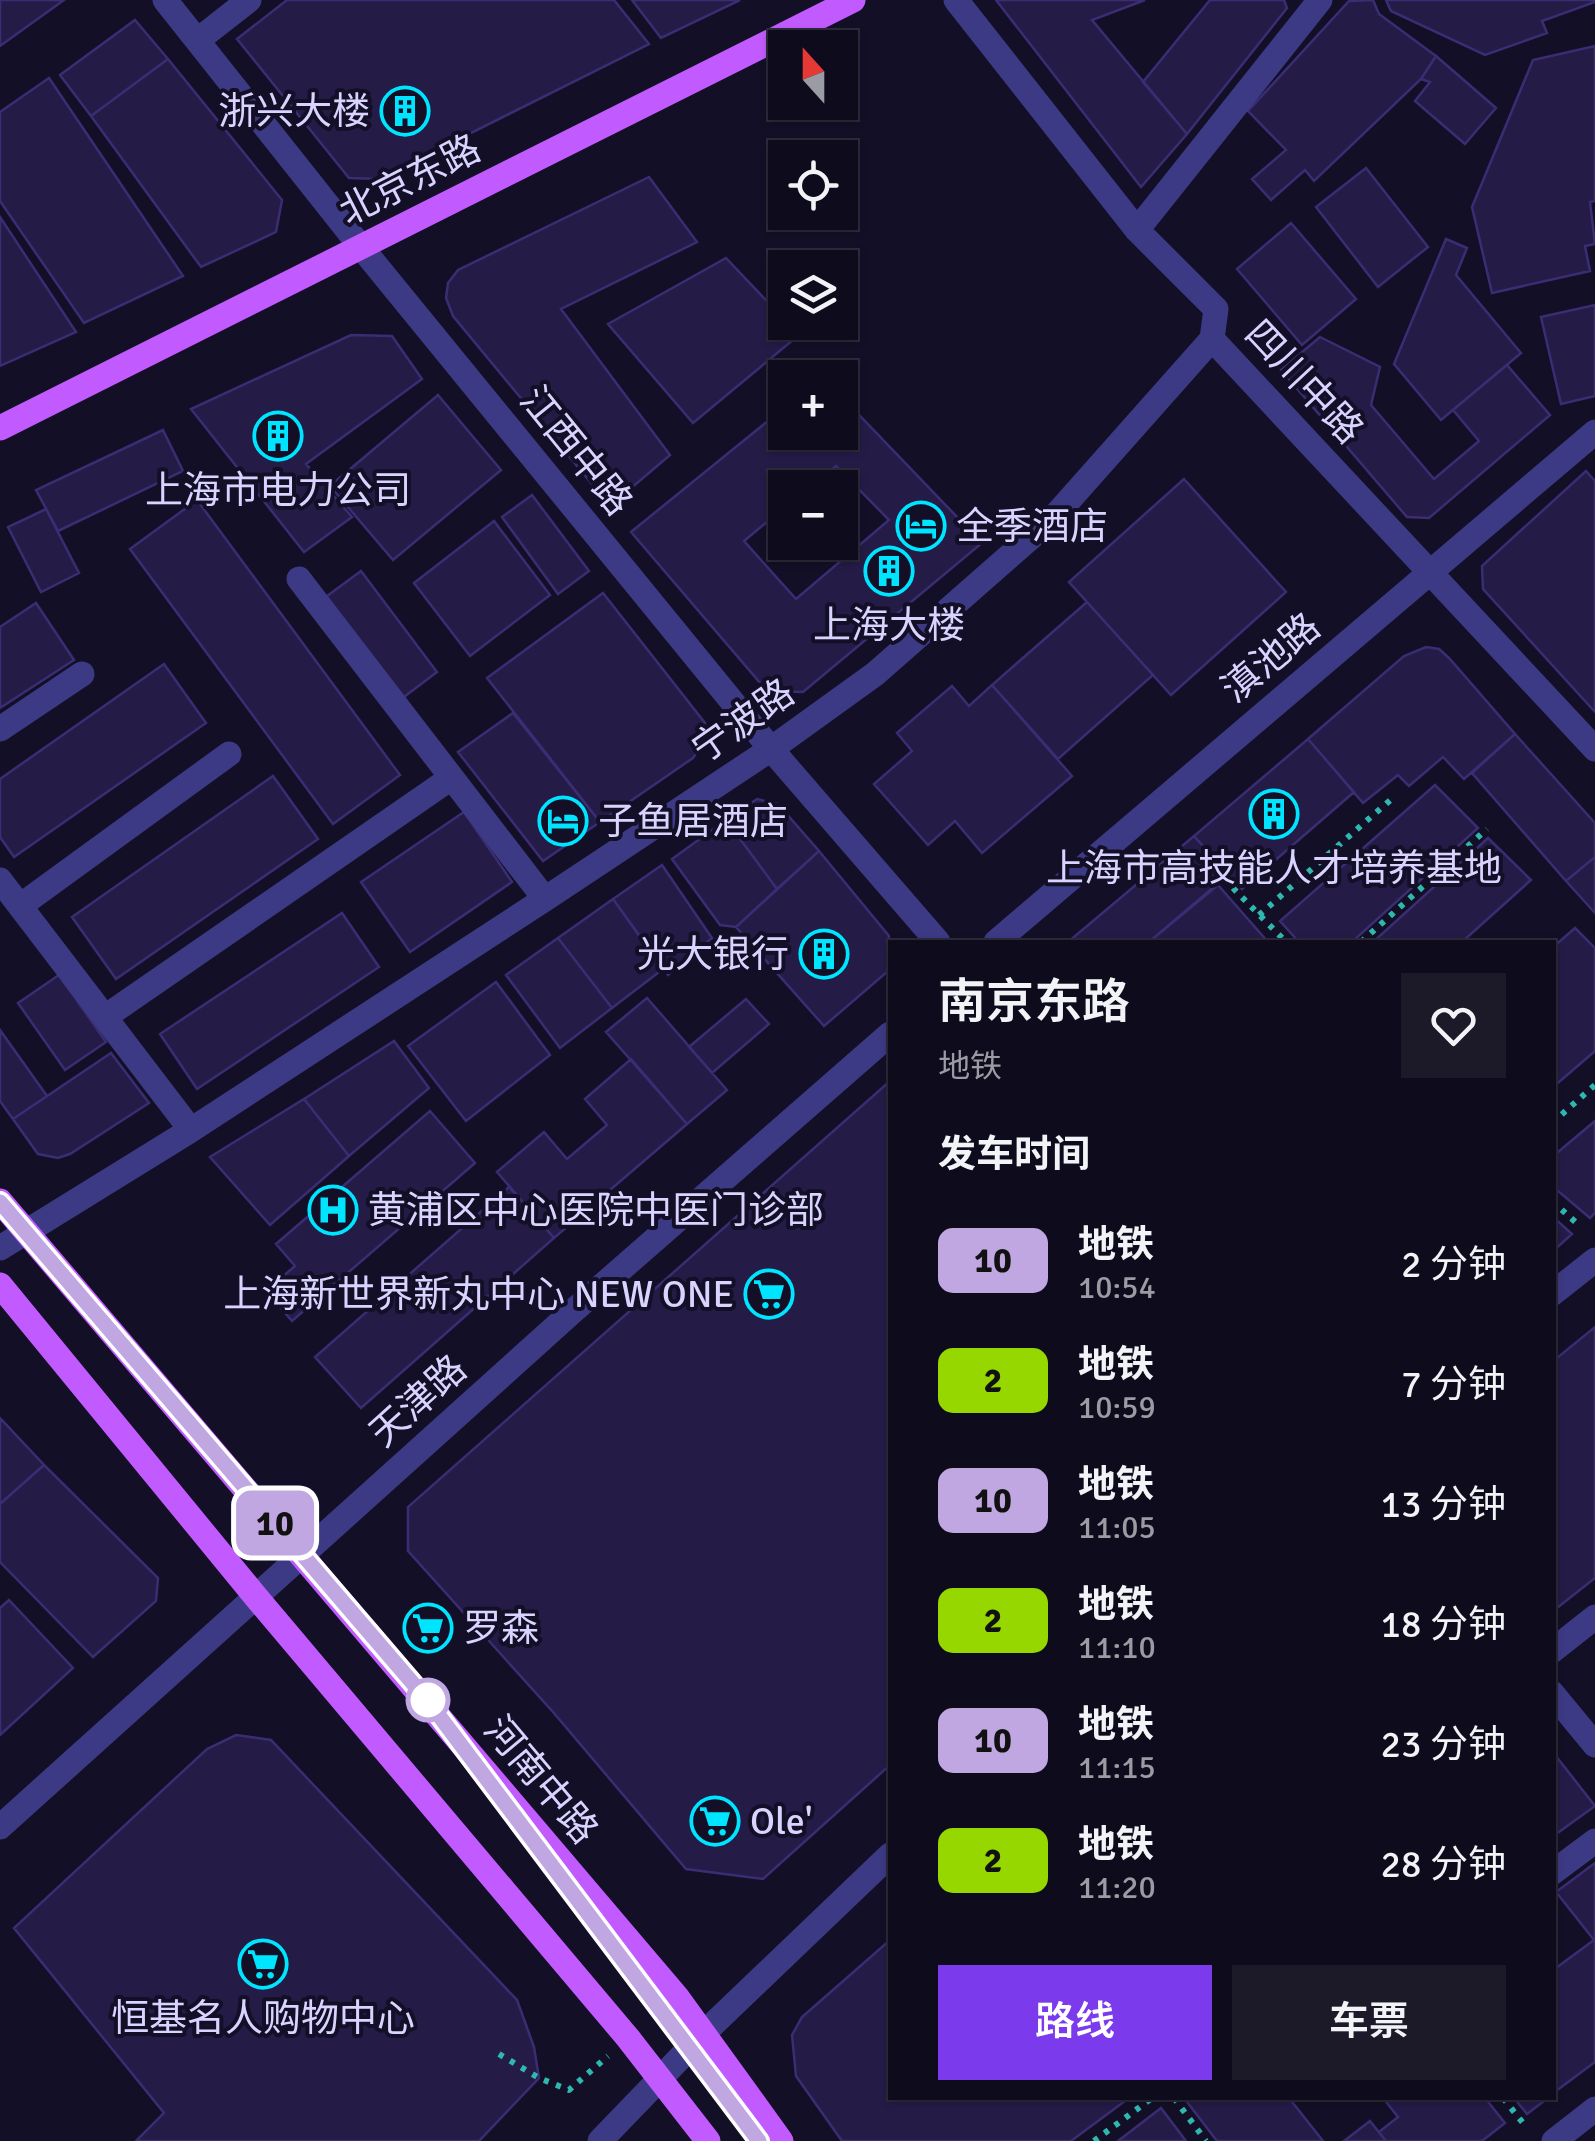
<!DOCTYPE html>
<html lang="zh">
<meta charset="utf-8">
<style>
:root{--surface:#0e0b1c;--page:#1c1929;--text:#f1f3f6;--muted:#9b9ba3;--line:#2e2b3b;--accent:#7c3aed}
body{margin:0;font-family:Signika,"Noto Sans SC",sans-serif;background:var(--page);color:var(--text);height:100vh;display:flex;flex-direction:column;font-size:38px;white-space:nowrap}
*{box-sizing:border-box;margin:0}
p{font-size:32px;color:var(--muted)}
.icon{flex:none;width:55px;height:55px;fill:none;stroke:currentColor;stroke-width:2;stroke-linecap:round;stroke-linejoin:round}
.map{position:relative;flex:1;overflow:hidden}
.sheet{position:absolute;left:888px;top:940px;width:668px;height:1160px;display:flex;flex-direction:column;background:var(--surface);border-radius:0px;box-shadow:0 2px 8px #0004,0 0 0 2px var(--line)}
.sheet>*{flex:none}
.badge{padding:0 20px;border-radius:15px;font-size:35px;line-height:65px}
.needle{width:65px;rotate:339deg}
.tools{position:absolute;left:768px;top:30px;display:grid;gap:20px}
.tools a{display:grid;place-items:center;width:90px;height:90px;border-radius:0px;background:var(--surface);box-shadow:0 2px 8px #0004,0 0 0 2px var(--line);font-size:50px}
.map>.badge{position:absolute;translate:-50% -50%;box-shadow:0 0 0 5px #fff}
h2{padding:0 50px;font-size:38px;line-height:90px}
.round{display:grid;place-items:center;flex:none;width:105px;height:105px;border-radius:0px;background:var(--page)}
.head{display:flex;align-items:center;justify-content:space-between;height:170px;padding:0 50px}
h1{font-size:48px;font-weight:600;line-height:75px}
.button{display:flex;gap:20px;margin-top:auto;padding:20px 50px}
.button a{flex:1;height:115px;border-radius:0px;background:var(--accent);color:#fff;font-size:40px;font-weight:600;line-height:115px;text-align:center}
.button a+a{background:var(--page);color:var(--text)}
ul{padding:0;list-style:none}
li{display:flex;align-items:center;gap:30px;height:120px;padding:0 50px}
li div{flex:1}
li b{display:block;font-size:38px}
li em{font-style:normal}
li .badge{min-width:110px;font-weight:700;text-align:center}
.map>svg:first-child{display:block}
.building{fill:#241b47;stroke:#3b2d73;stroke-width:2.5;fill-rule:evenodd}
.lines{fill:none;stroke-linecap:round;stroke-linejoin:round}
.path{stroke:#2fb8b0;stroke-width:6;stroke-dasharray:5 8;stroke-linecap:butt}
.minor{stroke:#3d3a85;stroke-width:25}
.major{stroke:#c25bff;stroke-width:25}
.line-casing{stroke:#fff;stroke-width:22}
.line{stroke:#c1a7e2;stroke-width:15}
.stop-dot{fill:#fff;stroke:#c1a7e2;stroke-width:5}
.labels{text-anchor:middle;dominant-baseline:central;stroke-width:8;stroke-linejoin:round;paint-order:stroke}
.poi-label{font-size:38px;fill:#d9d4ff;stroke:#130f26;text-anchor:start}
.street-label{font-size:38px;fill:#d9d4ff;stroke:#130f26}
</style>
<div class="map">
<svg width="1595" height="2141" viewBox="0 0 1595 2141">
<rect width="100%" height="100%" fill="#130f26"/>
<path class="building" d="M0,0H64L0,46Z
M287,0H614L649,44L379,179L349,178L237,39Z
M632,0H740L661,38Z
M996,0H1145L1092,20L1187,134L1141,187Z
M1210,0H1284L1287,8L1187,134L1143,82Z
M1373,0L1379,14L1436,56L1421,79L1314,181L1305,170L1271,200L1252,179L1286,150L1248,111L1349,1Z
M1386,0H1595V2L1542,21L1547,33L1485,55L1391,11Z
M135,20L168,59L91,116L60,75Z
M1595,46V201L1590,202L1595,244L1585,246L1590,271L1492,293L1472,207L1533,60Z
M1436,56L1496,108L1465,144L1415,101L1430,82L1421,79Z
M168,59L282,200L276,232L201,267L91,116Z
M49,78L183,276L84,323L0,201V112Z
M1366,168L1428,247L1378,287L1316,207Z
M649,177L697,242L561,309L670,455L610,506L453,316L446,298L448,283L458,270Z
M0,217L76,332L0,366Z
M1291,223L1356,299L1302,345L1237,269Z
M1446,239L1467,248L1456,275L1521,353L1441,420L1394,364Z
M726,258L799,335L693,423L608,324Z
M1595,305V396L1561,404L1541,317Z
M351,335L392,336L422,379L306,464L352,517L304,552L191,409Z
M1320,337L1380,367L1371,405L1434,479L1479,441L1453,410L1507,365L1550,415L1429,518L1407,517L1281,370Z
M438,395L501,470L393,560L330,486Z
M840,395L982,543L803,692L767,691L631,532L785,407V432H840ZM836,466L889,520L796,599L744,541L785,507V488H809Z
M163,430L183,471L58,531L36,490Z
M1586,471L1595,481V712L1483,589L1482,566Z
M1184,479L1286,592L1171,695L1069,582Z
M532,495L589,571L558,594L502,517Z
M197,500L400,775L333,824L130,549Z
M46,509L79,573L41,592L8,527Z
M494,521L550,595L470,656L414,583Z
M361,571L437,672L400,700L323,599Z
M603,593L705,723L704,742L693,758L600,822L487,678Z
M1087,602L1153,675L1058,759L992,685Z
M36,603L74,660L0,708V627Z
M1426,647L1439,649L1449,658L1515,734L1464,779L1443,757L1409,786L1398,775L1363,803L1308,739L1404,656Z
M164,664L206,723L14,857L0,837V779Z
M992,685L1072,776L982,853L955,821L928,845L874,784L912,751L897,733L952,686L969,706Z
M513,713L600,822L543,861L458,752Z
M1515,734L1595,823V857L1566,881L1472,773Z
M1308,739L1354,792L1242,889L1194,836Z
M273,776L318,839L116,979L72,917Z
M1435,785L1478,828L1352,942H1299L1280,921Z
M757,799L778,804L819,851L777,889L726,820Z
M464,812L512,882L410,952L361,882Z
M726,820L777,889L736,927L720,925L672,859Z
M1194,836L1229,874L1149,942H1068Z
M1488,838L1531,880L1462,942H1373Z
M819,851L889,936L887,972L824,1026L736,927Z
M1595,857V913L1566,881Z
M662,865L712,938L668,975L613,899Z
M1218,885L1268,942H1149Z
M613,899L663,969L612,1008L558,938Z
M342,913L379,967L197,1089L160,1034Z
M1575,928L1595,948V1051L1552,1088V948Z
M558,938L612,1008L560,1048L506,975Z
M59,975L106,1042L65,1070L18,1003Z
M496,982L550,1055L466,1121L408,1046Z
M647,998L727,1090L687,1124L606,1032Z
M746,999L769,1024L712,1073L689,1047Z
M0,1030L47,1096L13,1119L0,1101Z
M394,1041L429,1088L349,1156L304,1099Z
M111,1053L149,1103L70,1154L58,1158L38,1154L13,1119Z
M631,1059L687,1124L554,1238L497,1172L544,1132L567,1159L607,1125L585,1099Z
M890,1081V1765L763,1879L686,1869L553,1712L408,1551V1507Z
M304,1099L349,1156L270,1225L210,1157Z
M430,1111L475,1163L292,1321L266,1291L295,1266L276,1244Z
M1595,1121V1213L1590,1218L1552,1186V1157Z
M509,1187L554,1238L361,1408L315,1357Z
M1552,1216L1572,1234L1552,1252Z
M1595,1327V1578L1552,1612V1362Z
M0,1418L44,1465L0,1504Z
M44,1465L158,1578L156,1601L93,1657L0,1562V1504Z
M9,1600L73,1668L0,1735V1608Z
M236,1735L271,1740L517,2000L534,2047L539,2078L479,2141H136L164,2113L14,1928L207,1749Z
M1552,1751L1595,1806L1552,1837Z
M1595,1863V2062L1552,2094V1971L1594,1940L1556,1892Z
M890,1940V2098H1129L1071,2141H842L796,2076L792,2035L802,2017Z
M1184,2098H1289L1323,2141H1217Z
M1383,2098H1485L1505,2123L1482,2141H1386L1379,2132L1398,2117Z
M1514,2098H1548L1527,2114Z
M1161,2108L1186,2141H1118Z
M1370,2121L1386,2141H1344Z"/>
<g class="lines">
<path class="path" d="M1233,888L1286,942
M1259,915L1395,796
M1361,942L1487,829
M1552,1123L1595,1085
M1552,1201L1581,1227
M499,2054L539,2078L569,2090L608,2056
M1174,2098L1206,2141
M1503,2098L1527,2128
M1094,2141L1152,2098"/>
<path class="minor" d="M165,0L361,247L771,749L938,942
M956,0L1137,230L1216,309L1212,339L1595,749
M198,40L249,0
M1137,230L1320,0
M299,579L545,899
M0,729L82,674
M0,880L191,1130
M20,906L229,754
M996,942L1595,432
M105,1017L451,778
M0,1248L191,1130L545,899L771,749L875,674L1054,517L1212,339
M1552,1294L1595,1260
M1552,1651L1595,1617
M1552,1693L1595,1745
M0,1827L572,1312L890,1034
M1552,1873L1595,1841
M600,2141L705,2032L890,1855
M1554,2141L1595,2109"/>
<path class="major" d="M0,428L853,0
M0,1201L677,1997L781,2141
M0,1285L256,1597L628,2038L708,2141"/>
</g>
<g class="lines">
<g class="line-casing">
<path id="line" d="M0,1202L428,1701L759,2141"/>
</g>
<use href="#line" class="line"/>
</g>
<defs>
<g id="building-ring" transform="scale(2.5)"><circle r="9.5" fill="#130f26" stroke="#00e5ff" stroke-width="1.5"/><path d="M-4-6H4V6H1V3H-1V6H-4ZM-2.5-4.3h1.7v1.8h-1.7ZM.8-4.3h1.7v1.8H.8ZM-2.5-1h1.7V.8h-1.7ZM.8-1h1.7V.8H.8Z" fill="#00e5ff"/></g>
<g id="hotel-ring" transform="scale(2.5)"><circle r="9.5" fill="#130f26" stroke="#00e5ff" stroke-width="1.5"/><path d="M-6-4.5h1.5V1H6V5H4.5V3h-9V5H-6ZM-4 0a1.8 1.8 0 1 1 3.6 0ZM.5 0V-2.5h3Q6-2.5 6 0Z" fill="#00e5ff"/></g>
<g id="hospital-ring" transform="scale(2.5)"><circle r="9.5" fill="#130f26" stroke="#00e5ff" stroke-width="1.5"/><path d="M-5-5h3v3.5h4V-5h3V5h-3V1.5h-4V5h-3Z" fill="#00e5ff"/></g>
<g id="supermarket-ring" transform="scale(2.5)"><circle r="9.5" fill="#130f26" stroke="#00e5ff" stroke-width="1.5"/><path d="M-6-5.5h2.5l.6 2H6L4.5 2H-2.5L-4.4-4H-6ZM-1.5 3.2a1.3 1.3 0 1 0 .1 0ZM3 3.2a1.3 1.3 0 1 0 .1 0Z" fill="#00e5ff"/></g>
</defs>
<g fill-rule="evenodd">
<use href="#building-ring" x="405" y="111"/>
<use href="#building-ring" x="278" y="436"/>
<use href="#hotel-ring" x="921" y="526"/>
<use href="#building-ring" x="889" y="571"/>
<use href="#building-ring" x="1274" y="814"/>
<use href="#hotel-ring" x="563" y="821"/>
<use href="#building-ring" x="824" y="954"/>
<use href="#hospital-ring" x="333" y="1210"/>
<use href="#supermarket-ring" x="769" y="1294"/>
<use href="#supermarket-ring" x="428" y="1628"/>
<use href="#supermarket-ring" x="715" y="1821"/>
<use href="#supermarket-ring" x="263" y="1964"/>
</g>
<circle class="stop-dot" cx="428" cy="1700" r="20"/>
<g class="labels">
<g class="poi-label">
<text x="370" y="111" text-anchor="end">浙兴大楼</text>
<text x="278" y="490" text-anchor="middle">上海市电力公司</text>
<text x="956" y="526">全季酒店</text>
<text x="889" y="625" text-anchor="middle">上海大楼</text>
<text x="598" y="821">子鱼居酒店</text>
<text x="1274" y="868" text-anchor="middle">上海市高技能人才培养基地</text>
<text x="789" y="954" text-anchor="end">光大银行</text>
<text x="368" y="1210">黄浦区中心医院中医门诊部</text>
<text x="734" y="1294" text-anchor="end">上海新世界新丸中心 NEW ONE</text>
<text x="463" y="1628">罗森</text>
<text x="750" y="1821">Ole'</text>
<text x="263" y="2018" text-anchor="middle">恒基名人购物中心</text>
</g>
<g class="street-label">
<text transform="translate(410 180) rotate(-27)">北京东路</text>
<text transform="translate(1304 382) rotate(47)">四川中路</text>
<text transform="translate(576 451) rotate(51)">江西中路</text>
<text transform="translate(1271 658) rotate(-40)">滇池路</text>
<text transform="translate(743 721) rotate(-35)">宁波路</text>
<text transform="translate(418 1401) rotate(-42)">天津路</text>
<text transform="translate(541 1780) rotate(50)">河南中路</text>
</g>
</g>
</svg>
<div class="tools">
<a><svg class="needle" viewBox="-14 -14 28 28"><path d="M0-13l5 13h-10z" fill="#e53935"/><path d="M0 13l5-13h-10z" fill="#9b9ba3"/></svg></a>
<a><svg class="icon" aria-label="locate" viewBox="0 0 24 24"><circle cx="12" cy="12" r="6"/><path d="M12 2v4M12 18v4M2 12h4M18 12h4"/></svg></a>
<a><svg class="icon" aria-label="layers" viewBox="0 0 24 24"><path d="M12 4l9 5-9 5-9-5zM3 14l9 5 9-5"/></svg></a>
<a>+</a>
<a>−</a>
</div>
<b class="badge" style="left:275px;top:1523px;background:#c1a7e2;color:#111">10</b>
<section class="sheet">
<div class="head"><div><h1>南京东路</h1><p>地铁</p></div><a class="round"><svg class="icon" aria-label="heart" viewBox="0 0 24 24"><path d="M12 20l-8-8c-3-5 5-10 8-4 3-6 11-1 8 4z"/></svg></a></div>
<h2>发车时间</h2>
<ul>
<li><span class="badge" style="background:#c1a7e2;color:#111">10</span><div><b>地铁</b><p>10:54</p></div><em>2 分钟</em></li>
<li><span class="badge" style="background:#97d700;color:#111">2</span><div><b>地铁</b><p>10:59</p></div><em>7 分钟</em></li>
<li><span class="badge" style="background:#c1a7e2;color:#111">10</span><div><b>地铁</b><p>11:05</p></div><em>13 分钟</em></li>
<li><span class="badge" style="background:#97d700;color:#111">2</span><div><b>地铁</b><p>11:10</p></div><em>18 分钟</em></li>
<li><span class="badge" style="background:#c1a7e2;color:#111">10</span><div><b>地铁</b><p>11:15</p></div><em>23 分钟</em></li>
<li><span class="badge" style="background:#97d700;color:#111">2</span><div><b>地铁</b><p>11:20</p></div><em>28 分钟</em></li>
</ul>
<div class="button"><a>路线</a><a>车票</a></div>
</section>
</div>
